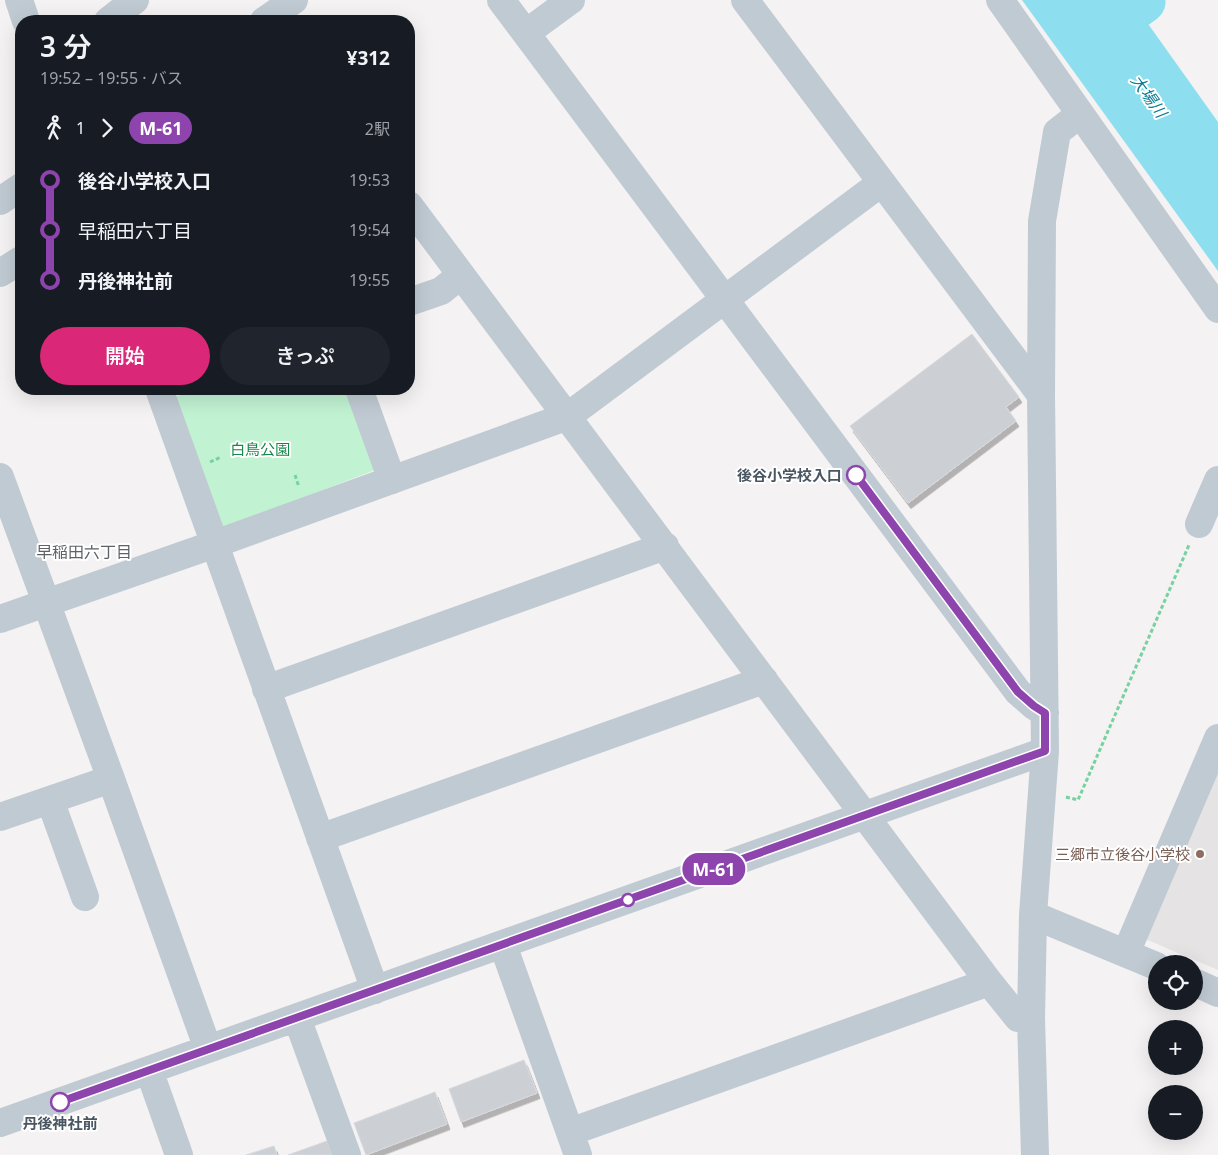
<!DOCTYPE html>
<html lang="ja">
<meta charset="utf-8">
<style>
:root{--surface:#171b24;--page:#20242c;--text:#f1f3f6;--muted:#9ea1a6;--accent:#db2777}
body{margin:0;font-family:"Noto Sans","Noto Sans JP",sans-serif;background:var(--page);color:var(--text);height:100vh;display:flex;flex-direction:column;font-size:19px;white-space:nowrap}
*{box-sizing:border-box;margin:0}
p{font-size:16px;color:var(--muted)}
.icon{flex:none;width:28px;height:28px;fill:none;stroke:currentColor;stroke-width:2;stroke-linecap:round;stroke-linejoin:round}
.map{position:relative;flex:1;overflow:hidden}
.side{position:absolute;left:15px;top:15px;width:400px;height:380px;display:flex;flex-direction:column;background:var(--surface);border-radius:20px;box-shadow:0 5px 20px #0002}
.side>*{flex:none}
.badge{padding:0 10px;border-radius:16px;font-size:18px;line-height:32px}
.buttons{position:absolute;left:1148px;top:955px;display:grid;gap:10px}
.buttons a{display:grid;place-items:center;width:55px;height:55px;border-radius:50%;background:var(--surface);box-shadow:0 5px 20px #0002;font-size:25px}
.map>.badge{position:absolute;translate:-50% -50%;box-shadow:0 0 0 2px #fff}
.legs{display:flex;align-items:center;gap:8px;height:55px;padding:0 25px;font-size:16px}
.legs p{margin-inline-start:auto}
.overview{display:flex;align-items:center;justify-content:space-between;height:85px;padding:0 25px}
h1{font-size:28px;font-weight:600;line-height:38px}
.action{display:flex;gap:10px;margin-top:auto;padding:10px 25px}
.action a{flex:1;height:58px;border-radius:30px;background:var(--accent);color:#fff;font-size:20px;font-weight:600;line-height:58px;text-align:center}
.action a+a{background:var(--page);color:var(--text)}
ul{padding:0 25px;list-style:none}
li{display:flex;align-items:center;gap:18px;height:50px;font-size:19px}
li i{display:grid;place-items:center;width:8px;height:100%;margin:0 6px;background:currentColor}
li i::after{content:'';width:12px;height:12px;margin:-6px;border:4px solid;border-radius:50%;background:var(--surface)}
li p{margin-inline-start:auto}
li:first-child i{background:linear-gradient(#0000 50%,currentColor 0)}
li:last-child i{background:linear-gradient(currentColor 50%,#0000 0)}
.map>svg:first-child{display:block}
.education{fill:#e5e3e4}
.green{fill:#c1f2d2}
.water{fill:#8ddfef}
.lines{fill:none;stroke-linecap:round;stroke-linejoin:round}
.river{stroke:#8ddfef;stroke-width:41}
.building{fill:#cccfd4;stroke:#d6d9dd;filter:url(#shadow)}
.path{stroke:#77d1a1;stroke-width:3;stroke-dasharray:4 2.5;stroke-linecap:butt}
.minor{stroke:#c0cad2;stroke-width:28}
.line-1-casing{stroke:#fff;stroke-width:11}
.line-1{stroke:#8e44ad;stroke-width:8}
.stop-1-dot{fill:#fff;stroke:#8e44ad;stroke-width:2.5}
.education-dot{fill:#8d6e63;stroke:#fff;stroke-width:2}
.labels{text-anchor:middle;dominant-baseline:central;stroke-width:4;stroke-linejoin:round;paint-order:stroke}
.park-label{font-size:15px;fill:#158749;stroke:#fff}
.stop-label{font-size:15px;font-weight:bold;fill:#495661;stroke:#fff;text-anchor:end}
.education-label{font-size:15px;fill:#785e54;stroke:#fff;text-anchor:end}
.water-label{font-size:16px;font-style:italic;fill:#0a7d94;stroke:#fff}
.neighbourhood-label{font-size:16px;fill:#5e6367;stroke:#fff}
</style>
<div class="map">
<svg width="1218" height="1155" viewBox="0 0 1218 1155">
<defs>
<filter id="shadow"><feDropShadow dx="3" dy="5.5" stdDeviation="0" flood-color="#0004"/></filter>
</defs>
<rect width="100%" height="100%" fill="#f4f2f2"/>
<path class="education" d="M1218,769V970L1145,939Z"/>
<path class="green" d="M199,389H349L375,470L219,530L175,397Z"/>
<path class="water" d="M1022,0H1131L1218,122V271Z"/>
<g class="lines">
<path class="river" d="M1102,33L1145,2"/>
</g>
<path class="building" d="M972,334L1019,397L1006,407L1016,421L908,503L850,426Z
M524,1060L537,1093L461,1122L449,1089Z
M435,1092L447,1124L366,1155L354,1123Z
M327,1141L332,1155H288Z
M274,1146L277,1155H246Z"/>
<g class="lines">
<path class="path" d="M260,389L262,393
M210,462L221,457
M295,475L299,487
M1066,797L1078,800L1189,545"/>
<path class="minor" d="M19,0L26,21
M501,0L1018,692L1034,706L1045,713
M745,0L1041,395
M1000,0L1218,309
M108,21L135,0
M264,21L294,0
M526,33L571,0
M0,201L21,187
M409,205L989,982L1018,1018L1031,1019
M0,273L21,260
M409,302L441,291L461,275
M159,389L375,990
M359,389L392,480
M0,477L111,779L208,1049
M1199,524L1218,480
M0,619L215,544L568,416L881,183
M266,689L665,546
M50,800L85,897
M0,817L111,779
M320,838L764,680
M1033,915L1156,966
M503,945L578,1155
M1126,953L1218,738
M1194,982L1218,993
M297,1018L347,1155
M149,1070L179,1155
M0,1123L1045,751
M570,1132L989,982
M1035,1155L1031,1019L1033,915L1045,751L1041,395L1042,221L1057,132L1080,114"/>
</g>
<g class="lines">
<g class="line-1-casing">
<path id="line-1" d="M60,1102L1045,751V713L1034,706L1018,692L856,475"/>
</g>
<use href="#line-1" class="line-1"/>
</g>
<g class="stop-1-dot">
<circle cx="856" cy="475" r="9"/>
<circle cx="628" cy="900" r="6"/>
<circle cx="60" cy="1102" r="9"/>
</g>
<circle class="education-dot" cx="1200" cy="854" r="5"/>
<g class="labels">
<g class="park-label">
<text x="260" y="449">白鳥公園</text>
</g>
<g class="stop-label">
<text x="842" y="475">後谷小学校入口</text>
<text x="60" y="1123" text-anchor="middle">丹後神社前</text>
</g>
<g class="education-label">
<text x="1190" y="854">三郷市立後谷小学校</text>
</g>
<g class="water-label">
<text transform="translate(1149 96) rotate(54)">大場川</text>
</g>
<g class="neighbourhood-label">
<text x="84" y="552">早稲田六丁目</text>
</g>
</g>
</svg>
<div class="buttons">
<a><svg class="icon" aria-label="locate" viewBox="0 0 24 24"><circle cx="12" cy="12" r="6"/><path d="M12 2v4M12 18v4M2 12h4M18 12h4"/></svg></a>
<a>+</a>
<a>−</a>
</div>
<b class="badge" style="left:714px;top:869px;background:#8e44ad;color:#fff">M-61</b>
<section class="side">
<div class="overview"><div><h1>3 分</h1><p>19:52 – 19:55 · バス</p></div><b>¥312</b></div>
<div class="legs"><svg class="icon" aria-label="walk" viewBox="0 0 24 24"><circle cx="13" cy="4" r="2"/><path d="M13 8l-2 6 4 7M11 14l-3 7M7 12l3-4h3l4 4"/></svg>1<svg class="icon" aria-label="forward" viewBox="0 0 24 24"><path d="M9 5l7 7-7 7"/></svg><b class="badge" style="background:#8e44ad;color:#fff">M-61</b><p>2駅</p></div>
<ul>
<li><i style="color:#8e44ad"></i><b>後谷小学校入口</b><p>19:53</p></li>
<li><i style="color:#8e44ad"></i><span>早稲田六丁目</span><p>19:54</p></li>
<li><i style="color:#8e44ad"></i><b>丹後神社前</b><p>19:55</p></li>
</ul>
<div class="action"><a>開始</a><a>きっぷ</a></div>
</section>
</div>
